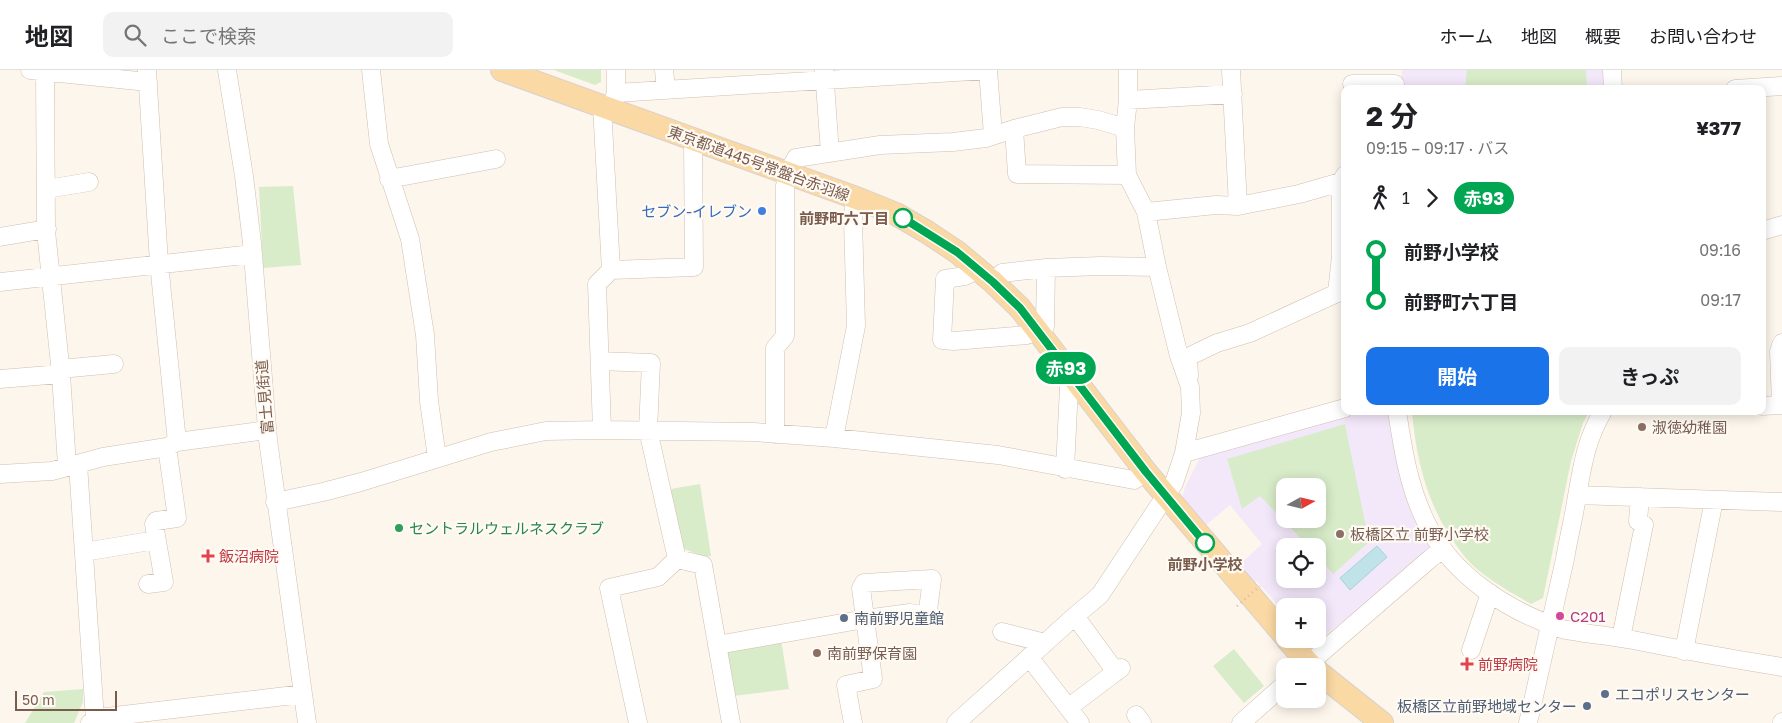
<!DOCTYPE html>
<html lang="ja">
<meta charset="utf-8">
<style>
:root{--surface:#fff;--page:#f2f2f2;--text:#202124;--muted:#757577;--line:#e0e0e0;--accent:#1a73e8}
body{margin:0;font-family:"Golos Text","Noto Sans JP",sans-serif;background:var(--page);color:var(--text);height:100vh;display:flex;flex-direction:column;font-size:19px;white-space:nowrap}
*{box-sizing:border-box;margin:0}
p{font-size:16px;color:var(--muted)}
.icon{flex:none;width:28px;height:28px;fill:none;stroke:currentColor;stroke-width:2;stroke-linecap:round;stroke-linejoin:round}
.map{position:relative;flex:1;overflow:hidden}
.side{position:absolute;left:1341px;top:15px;width:425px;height:330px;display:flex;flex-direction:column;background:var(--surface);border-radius:10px;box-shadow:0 2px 12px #0003}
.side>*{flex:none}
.badge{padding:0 10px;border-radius:16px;font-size:18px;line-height:32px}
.needle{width:32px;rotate:82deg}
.buttons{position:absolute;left:1276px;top:408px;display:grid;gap:10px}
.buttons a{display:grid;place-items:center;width:50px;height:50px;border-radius:10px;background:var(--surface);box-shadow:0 2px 12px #0003;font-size:25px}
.scale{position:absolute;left:15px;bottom:12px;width:102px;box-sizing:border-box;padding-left:5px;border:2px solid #7a5c4d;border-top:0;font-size:14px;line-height:18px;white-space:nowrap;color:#7a5c4d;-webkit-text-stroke:4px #fffaf3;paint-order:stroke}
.map>.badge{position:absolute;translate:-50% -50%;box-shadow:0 0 0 2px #fff}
.legs{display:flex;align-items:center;gap:8px;height:55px;padding:0 25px;font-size:16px}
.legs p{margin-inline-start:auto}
.overview{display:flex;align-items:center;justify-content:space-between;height:85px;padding:0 25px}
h1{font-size:28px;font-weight:700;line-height:38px}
.primary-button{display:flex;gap:10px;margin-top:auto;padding:10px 25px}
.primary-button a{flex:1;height:58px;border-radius:10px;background:var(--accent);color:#fff;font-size:20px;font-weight:700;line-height:58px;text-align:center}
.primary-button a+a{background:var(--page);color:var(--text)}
ul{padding:0 25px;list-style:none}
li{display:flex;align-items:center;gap:18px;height:50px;font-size:19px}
li i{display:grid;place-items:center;width:8px;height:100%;margin:0 6px;background:currentColor}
li i::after{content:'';width:12px;height:12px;margin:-6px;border:4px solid;border-radius:50%;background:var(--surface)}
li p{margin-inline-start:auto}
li:first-child i{background:linear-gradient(#0000 50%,currentColor 0)}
li:last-child i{background:linear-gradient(currentColor 50%,#0000 0)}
header{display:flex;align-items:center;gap:30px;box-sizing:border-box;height:70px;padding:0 25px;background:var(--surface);border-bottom:1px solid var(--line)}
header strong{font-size:24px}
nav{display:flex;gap:28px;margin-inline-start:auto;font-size:18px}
.search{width:350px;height:45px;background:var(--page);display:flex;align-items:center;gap:12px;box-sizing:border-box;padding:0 18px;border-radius:10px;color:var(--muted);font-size:19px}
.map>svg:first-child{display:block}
.education{fill:#f3e8fa;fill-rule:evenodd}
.green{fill:#d8ecc9;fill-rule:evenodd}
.water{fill:#bfe3e8;stroke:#a5d3da}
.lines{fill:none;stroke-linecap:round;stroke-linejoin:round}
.minor-casing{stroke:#d1beb0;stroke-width:19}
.major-casing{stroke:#dad1cd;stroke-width:24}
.minor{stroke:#fff;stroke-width:18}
.major{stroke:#fbd9a5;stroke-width:22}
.path-bridge{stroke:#d9b8a5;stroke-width:2.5;stroke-dasharray:1 4;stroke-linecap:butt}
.line-1-casing{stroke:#fff;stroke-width:11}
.line-1{stroke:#00a651;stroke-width:8}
.shop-dot{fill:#3f7fe0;stroke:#fffaf3;stroke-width:2}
.stop-1-dot{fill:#fff;stroke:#00a651;stroke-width:2.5}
.education-dot{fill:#8d6e63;stroke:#fffaf3;stroke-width:2}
.leisure-dot{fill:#2e9e5b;stroke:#fffaf3;stroke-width:2}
.health-dot{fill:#e0444e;stroke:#fffaf3;stroke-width:2}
.hotel-dot{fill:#d1479c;stroke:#fffaf3;stroke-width:2}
.service-dot{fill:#5c6f8a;stroke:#fffaf3;stroke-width:2}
.labels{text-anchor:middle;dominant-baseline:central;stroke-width:4.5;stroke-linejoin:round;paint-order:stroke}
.street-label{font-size:15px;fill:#7a5c4d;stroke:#fffaf3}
.shop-label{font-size:15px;fill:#366cbe;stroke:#fffaf3;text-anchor:end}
.stop-label{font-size:15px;font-weight:bold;fill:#7a5c4d;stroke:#fffaf3;text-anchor:end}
.education-label{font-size:15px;fill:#785e54;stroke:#fffaf3;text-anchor:start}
.leisure-label{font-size:15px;fill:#27864d;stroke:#fffaf3;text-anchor:start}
.health-label{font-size:15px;fill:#be3a42;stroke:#fffaf3;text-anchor:start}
.hotel-label{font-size:15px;fill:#b23c85;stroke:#fffaf3;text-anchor:start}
.service-label{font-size:15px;fill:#4e5e75;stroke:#fffaf3;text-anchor:start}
</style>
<header>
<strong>地図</strong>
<div class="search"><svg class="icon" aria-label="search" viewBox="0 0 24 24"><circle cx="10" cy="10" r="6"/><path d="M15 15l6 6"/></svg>ここで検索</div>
<nav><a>ホーム</a><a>地図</a><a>概要</a><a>お問い合わせ</a></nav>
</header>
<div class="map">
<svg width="1782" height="653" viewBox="0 0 1782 653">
<rect width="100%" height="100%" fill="#fdf6ec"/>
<path class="education" d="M1402,0H1605L1607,19H1401Z
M1369,341L1388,342L1396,389L1412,444L1431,475V480L1317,572H1311L1308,569H1318V536H1285V543L1257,511L1253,513L1239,495L1262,474L1230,435L1206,455L1182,428L1185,417L1201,386ZM1285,416H1318V449H1285ZM1285,476H1318V509H1285Z"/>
<path class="green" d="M554,0H601V12L595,15Z
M1467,0H1586L1587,19H1465Z
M293,116L301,195L263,198L259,117Z
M1412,341H1586L1588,343L1583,353L1571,391L1543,528L1531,534C1514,524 1497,515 1482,503C1472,496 1463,485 1456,475C1427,435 1416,389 1412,341Z
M1345,354L1369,472L1333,504L1318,487V476H1308L1260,426L1242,439L1227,389ZM1285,416H1318V449H1285Z
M700,414L711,486L704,487L680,477L671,419Z
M781,570L789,619L733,626L725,583L727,578Z
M1234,579L1264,616L1244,633L1213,596Z
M83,619V632L74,653H25L44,622Z"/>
<path class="water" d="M1377,476L1387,487L1350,520L1340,508Z"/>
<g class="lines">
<g class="minor-casing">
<path id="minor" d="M30,0L148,12
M147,0L159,193L177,372
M227,0L244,106L252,173L268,370L307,653
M371,0L379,74L410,169L425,265L429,331L437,388
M664,0L666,19
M824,0L830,83
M988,0L993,65
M1231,0L1238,136
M1612,0L1613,19
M45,2L46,161L61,304L67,396
M1352,14H1395
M1735,19L1782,16
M616,23L988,0
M1128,30L1233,24
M612,34L616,23V0
M602,36L611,200L597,214L602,360
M1014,59L1017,104L1127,105
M389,109L496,89
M47,119L89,112
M1146,142L1216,135L1238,136L1299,124L1341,112L1345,105
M1762,161L1782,155
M0,167L47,159
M1046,198L1101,196L1157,197
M979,199L965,206L945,209L942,270L954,271L1027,265L1045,256L1046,198L1002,203L993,212
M611,200L694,197L693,70
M0,212L253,184
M600,291L651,293L648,360L677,489L658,507L609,518L638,653
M60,299L114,294
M1189,306L1188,287L1217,273L1250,263L1337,223L1341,186V112
M0,309L61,304
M1762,336L1781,335L1779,281L1782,273
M1397,341C1403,380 1409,419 1427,454C1453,506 1508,541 1562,559C1569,561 1577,561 1584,563C1600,565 1617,567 1633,570C1682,580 1732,589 1782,597
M775,364V278L785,266V116L788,103L796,88L880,75L953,72L986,68L1014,59L1062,47H1080L1098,50L1125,58
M834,368L856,256L853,150L855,127
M1184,383L1345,338
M78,394L95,650
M1065,399L1069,317L1076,311
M0,404L52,401L103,387L167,377L177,372L267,360
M1577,425L1782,432
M275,432L323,422L361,412L491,372L546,361L602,360L754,362L834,368L998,385L1134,410L1146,402
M84,482L156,470
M677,489L703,495L731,653
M148,514L164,512L154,454L156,451L177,448L167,377
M1075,546L1116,602
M1002,562L1045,573
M1621,568L1644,455L1638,451L1640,427
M717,575L865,549L910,543L922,545L928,540L932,509L864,513L861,518L873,609L846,615L853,653
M1471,580L1490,523
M1684,581L1714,430
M1029,587L1080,653
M1306,596L1431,488L1443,479
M1068,638L1121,598
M1136,645L1142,653
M90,653L106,647L303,624
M956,653L1075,546L1100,525L1174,413L1184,383L1191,343L1190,317L1179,286L1157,197L1146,142L1127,105L1125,58L1128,30V0
M1241,653L1285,614
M1528,653C1540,598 1553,544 1565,489C1568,470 1573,451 1576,432C1582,398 1585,372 1603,341
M1782,653V652"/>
</g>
<g class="major-casing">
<path id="major" d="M502,0L859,129L896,144L927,162L957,182L993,212L1020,238L1146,402L1285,566
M1287,569L1311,596
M1318,602L1382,653"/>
</g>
<use href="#minor" class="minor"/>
<use href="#major" class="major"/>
<path class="path-bridge" d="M1237,536L1260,516"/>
</g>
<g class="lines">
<g class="line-1-casing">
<path id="line-1" d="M903,148L957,182L993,212L1020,238L1146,402L1205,473"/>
</g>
<use href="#line-1" class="line-1"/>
</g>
<circle class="shop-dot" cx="762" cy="141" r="5"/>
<g class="stop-1-dot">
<circle cx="903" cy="148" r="9"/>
<circle cx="1205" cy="473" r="9"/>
</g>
<g class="education-dot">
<circle cx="1642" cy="357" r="5"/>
<circle cx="1340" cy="464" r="5"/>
<circle cx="817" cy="583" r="5"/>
</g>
<circle class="leisure-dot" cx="399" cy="458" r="5"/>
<g class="health-dot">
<path d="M205.5 478.5h5v5h5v5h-5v5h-5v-5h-5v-5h5z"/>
<path d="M1464.5 586.5h5v5h5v5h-5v5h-5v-5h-5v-5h5z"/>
</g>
<circle class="hotel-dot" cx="1560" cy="546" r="5"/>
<g class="service-dot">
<circle cx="844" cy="548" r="5"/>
<circle cx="1605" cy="624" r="5"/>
<circle cx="1587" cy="636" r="5"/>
</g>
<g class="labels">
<g class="street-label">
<text transform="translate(759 93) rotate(20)">東京都道445号常盤台赤羽線</text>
<text transform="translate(264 327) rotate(-95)">富士見街道</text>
</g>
<g class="shop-label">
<text x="752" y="141">セブン-イレブン</text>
</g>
<g class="stop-label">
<text x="889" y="148">前野町六丁目</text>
<text x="1205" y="494" text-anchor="middle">前野小学校</text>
</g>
<g class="education-label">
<text x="1652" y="357">淑徳幼稚園</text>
<text x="1350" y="464">板橋区立 前野小学校</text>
<text x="827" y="583">南前野保育園</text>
</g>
<g class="leisure-label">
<text x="409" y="458">セントラルウェルネスクラブ</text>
</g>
<g class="health-label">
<text x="219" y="486">飯沼病院</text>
<text x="1478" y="594">前野病院</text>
</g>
<g class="hotel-label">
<text x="1570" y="546">C201</text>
</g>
<g class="service-label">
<text x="854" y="548">南前野児童館</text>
<text x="1615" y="624">エコポリスセンター</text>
<text x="1577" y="636" text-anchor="end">板橋区立前野地域センター</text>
</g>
</g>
</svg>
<div class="buttons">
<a><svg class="needle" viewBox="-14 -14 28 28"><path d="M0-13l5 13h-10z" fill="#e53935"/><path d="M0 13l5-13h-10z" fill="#757577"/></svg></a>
<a><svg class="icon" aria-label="locate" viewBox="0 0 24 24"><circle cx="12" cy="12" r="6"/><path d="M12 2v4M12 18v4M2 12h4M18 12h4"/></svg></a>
<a>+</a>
<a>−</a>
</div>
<div class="scale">50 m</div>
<b class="badge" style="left:1066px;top:298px;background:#00a651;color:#fff">赤93</b>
<section class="side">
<div class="overview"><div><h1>2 分</h1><p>09:15 – 09:17 · バス</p></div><b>¥377</b></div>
<div class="legs"><svg class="icon" aria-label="walk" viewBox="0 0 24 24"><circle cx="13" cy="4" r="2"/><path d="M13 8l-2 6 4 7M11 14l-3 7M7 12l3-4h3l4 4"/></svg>1<svg class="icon" aria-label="forward" viewBox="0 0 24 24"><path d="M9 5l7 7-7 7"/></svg><b class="badge" style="background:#00a651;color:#fff">赤93</b></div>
<ul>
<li><i style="color:#00a651"></i><b>前野小学校</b><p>09:16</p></li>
<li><i style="color:#00a651"></i><b>前野町六丁目</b><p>09:17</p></li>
</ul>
<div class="primary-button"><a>開始</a><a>きっぷ</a></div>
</section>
</div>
